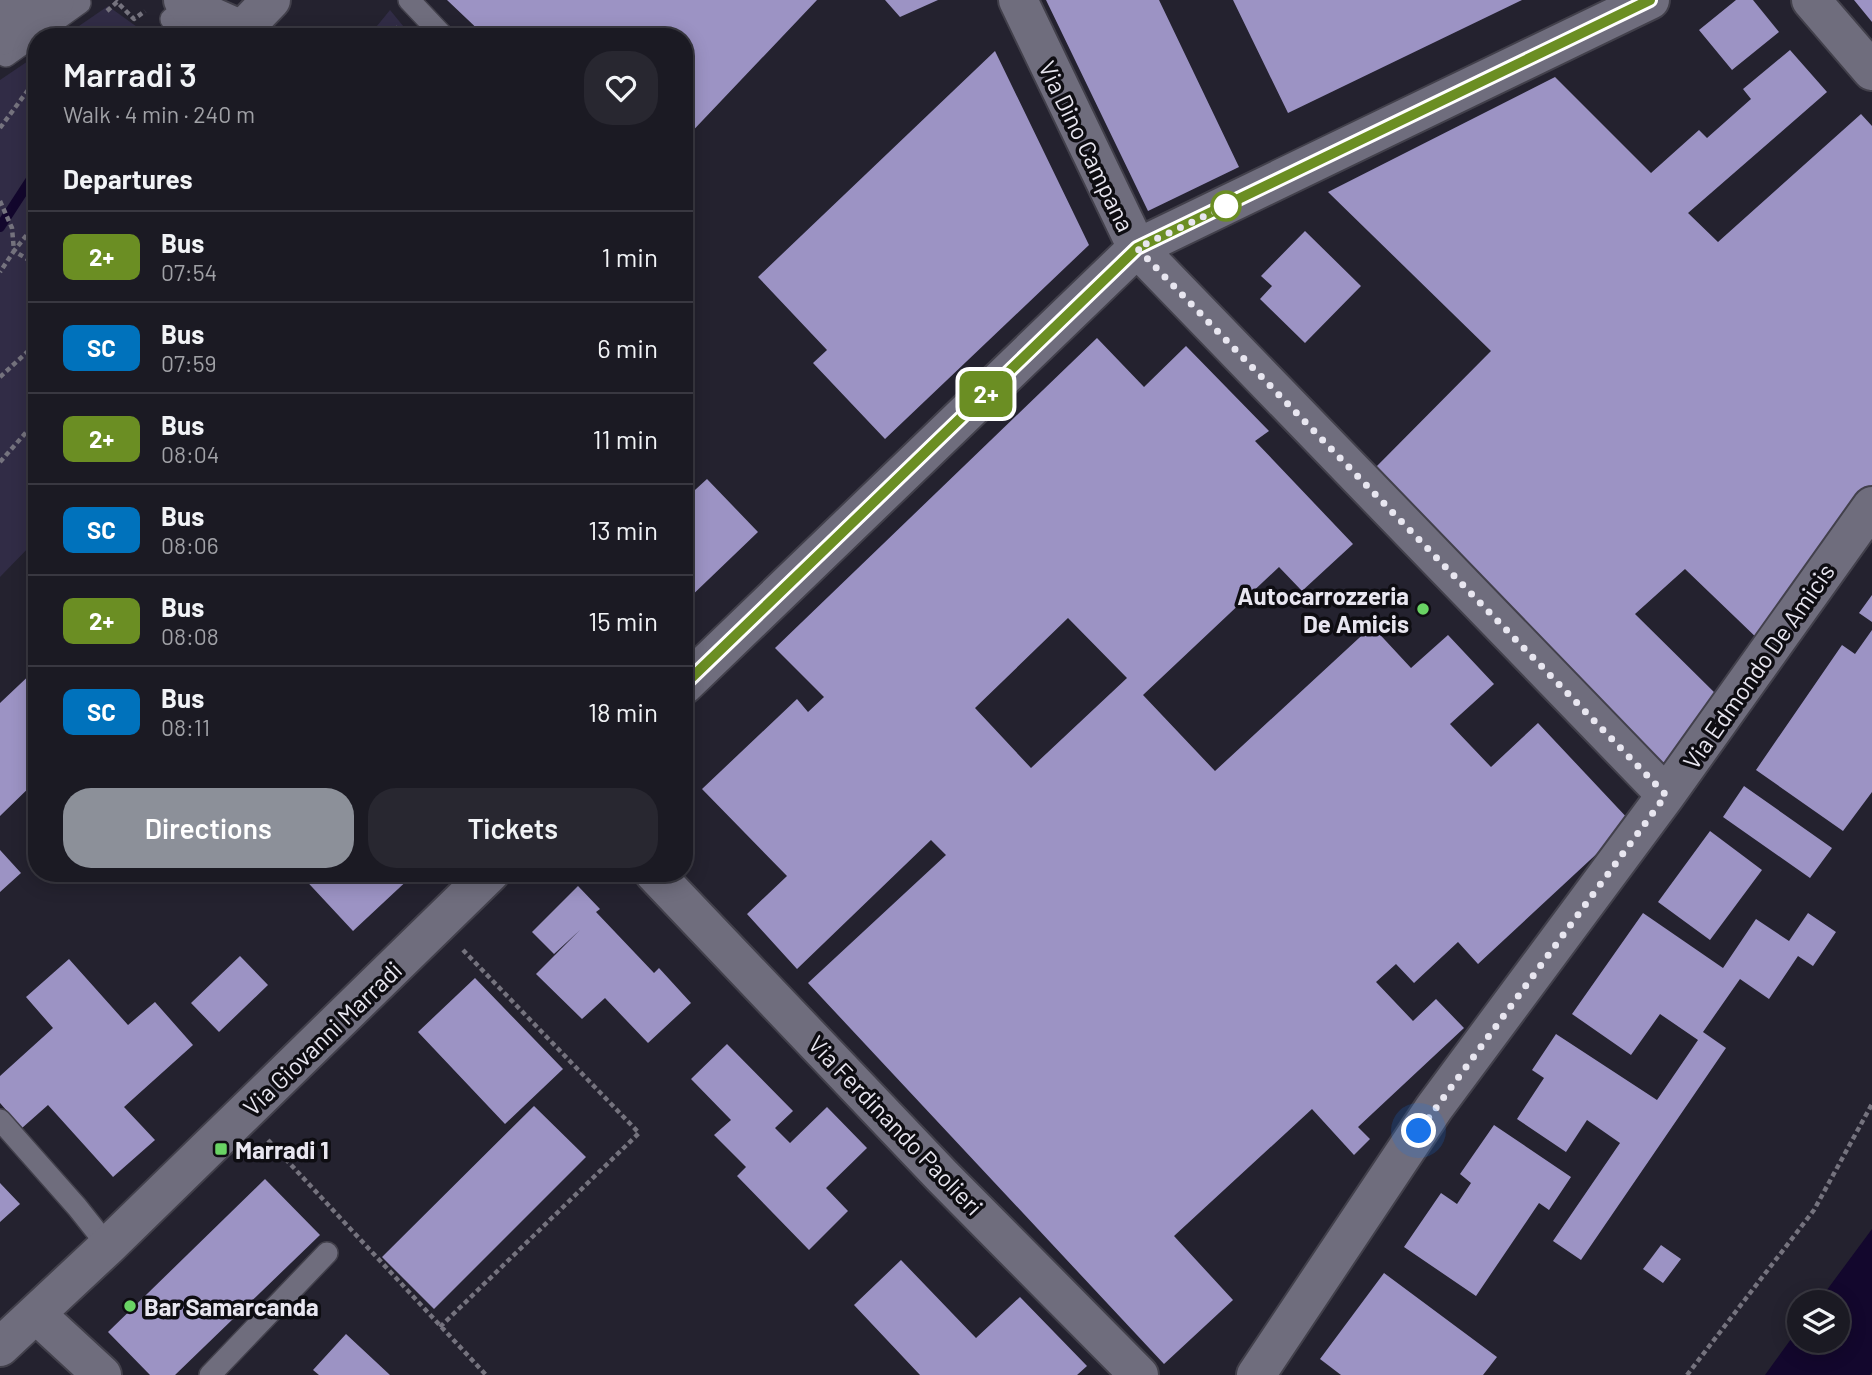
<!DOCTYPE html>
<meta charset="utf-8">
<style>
:root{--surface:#1b1a23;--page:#282730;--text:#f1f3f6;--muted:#a0a1a6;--line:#393841;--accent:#8c9099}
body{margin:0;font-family:Barlow,sans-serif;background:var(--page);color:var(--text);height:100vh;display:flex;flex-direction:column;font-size:26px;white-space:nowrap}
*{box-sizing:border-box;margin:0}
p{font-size:23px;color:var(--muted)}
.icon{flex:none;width:38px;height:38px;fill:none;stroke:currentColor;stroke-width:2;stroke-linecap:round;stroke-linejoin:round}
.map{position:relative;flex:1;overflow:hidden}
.details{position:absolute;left:28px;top:28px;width:665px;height:854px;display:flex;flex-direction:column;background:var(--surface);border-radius:28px;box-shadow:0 4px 18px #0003,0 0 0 2px var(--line)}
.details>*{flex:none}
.badge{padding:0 14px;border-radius:10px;font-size:24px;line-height:46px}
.controls{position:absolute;left:1787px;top:1290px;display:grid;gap:14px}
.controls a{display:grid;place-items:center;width:63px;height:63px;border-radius:50%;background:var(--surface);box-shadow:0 4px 18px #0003,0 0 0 2px var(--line);font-size:35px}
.you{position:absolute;width:35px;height:35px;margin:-18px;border:5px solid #fff;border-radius:50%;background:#1a73e8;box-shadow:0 0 0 10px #1a73e833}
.map>.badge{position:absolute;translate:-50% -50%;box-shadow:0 0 0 4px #fff}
h2{padding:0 35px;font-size:26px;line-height:63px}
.round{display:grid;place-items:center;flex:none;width:74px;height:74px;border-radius:28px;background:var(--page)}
.overview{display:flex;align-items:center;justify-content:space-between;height:119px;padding:0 35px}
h1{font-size:33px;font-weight:600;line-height:52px}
.action{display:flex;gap:14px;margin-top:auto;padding:14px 35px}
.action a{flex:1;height:80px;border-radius:28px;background:var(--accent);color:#fff;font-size:28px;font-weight:600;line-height:80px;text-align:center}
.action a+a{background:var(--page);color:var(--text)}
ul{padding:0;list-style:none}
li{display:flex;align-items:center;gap:21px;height:91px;padding:0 35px;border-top:2px solid var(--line)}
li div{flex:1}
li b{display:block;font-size:26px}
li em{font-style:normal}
li .badge{min-width:77px;font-weight:700;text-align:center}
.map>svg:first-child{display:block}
.green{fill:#312c46}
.water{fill:#13072d}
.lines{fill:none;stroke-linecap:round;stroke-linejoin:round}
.stream{stroke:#13072d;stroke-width:10}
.building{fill:#9c93c4;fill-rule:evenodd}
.service-casing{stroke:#42404b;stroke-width:24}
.minor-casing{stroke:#42404b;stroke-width:42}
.path{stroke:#75737e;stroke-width:4.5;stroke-dasharray:5 3.5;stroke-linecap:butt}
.service{stroke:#6f6d7d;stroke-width:21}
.minor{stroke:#6f6d7d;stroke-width:38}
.line-casing{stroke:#fff;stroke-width:16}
.line{stroke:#6b8e23;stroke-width:10}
.walk{stroke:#e8e6f0;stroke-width:7;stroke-dasharray:0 12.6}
.stop-dot{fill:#fff;stroke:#6b8e23;stroke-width:3.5}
.poi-dot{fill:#69d364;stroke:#0e0d12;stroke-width:2.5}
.labels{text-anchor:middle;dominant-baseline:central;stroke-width:7;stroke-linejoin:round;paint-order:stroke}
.street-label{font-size:24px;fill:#e8e6f0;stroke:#0e0d12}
.poi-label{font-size:24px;font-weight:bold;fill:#e8e6f0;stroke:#0e0d12;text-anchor:start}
</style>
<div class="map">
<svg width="1872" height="1375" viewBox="0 0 1872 1375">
<rect width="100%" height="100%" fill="#24222f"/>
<path class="green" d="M108,6L151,37H63Z
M390,10L404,27L416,37H368Z
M37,55V539L0,577V80Z"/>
<path class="water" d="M1872,1229V1372L1870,1375H1765L1799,1328V1340H1838V1302H1818Z"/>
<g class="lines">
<path class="stream" d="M0,227L37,170"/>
</g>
<path class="building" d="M447,0H817L684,140V37H486Z
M885,0H938L900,17Z
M1046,0H1159L1239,167L1148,211Z
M1233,0H1522L1288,113Z
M1736,0H1753L1779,32L1732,70L1699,30Z
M1854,0H1872V22Z
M1790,50L1827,92L1688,213L1718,242L1861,114L1872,126V489L1761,642L1685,569L1635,614L1718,696L1662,769L1373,470L1491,351L1328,192L1555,77L1651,173L1699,130L1707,138L1751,99L1743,89Z
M995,51L1089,245L885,439L813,363L827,350L758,277Z
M1305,231L1361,286L1305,343L1260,299L1272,286L1261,276Z
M1097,338L1144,387L1186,346L1269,431L1255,441L1353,544L1302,591L1279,567L1143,695L1215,771L1372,626L1411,668L1448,635L1494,684L1450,724L1491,767L1538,723L1631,822L1478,964L1458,942L1414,983L1396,964L1376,982L1413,1021L1436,999L1464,1028L1358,1127L1370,1139L1354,1155L1312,1109L1174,1236L1233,1300L1164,1364L808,983L946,855L931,840L797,969L747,914L787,876L702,789L797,699L808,712L824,697L775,648ZM1068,618L1127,678L1031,768L975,708Z
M707,479L758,532L684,603V500Z
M1872,595V622L1859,613Z
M1872,630V792L1843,831L1756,770L1842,645L1855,654Z
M37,668V780L0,816V703Z
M1744,786L1832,848L1810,878L1723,817Z
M1710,831L1762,870L1710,940L1658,902Z
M0,850L21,873L0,892Z
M299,873H412L413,875L353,931Z
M578,886L600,909L596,912L654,973L659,968L691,1003L648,1043L605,998L582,1019L536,974L580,930L554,954L532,932Z
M1643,913L1723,968L1756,919L1789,941L1808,913L1836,932L1813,966L1798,956L1769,999L1740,979L1703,1032L1726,1048L1581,1260L1553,1241L1620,1143L1587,1120L1566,1152L1517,1119L1544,1078L1532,1070L1556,1034L1657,1100L1698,1040L1660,1014L1631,1055L1572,1014Z
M240,956L268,985L219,1032L191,1003Z
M69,959L128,1025L155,1002L193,1045L124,1107L155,1140L113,1177L48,1105L22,1128L0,1103V1076L53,1028L26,997Z
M475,978L563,1069L505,1124L418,1032Z
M727,1044L793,1111L775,1128L790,1143L827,1107L867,1148L826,1188L848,1211L809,1250L737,1176L746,1167L714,1135L731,1120L691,1079Z
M534,1106L586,1157L434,1309L382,1257Z
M1494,1125L1571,1177L1549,1210L1539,1203L1476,1296L1404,1247L1441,1193L1457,1204L1471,1183L1460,1174Z
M265,1179L320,1235L175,1375H150L108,1332Z
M0,1183L20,1204L0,1222Z
M1661,1245L1681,1259L1663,1283L1643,1269Z
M901,1260L976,1338L1020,1297L1087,1366L1077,1375H920L854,1305Z
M1384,1273L1497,1357L1483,1375H1341L1320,1359Z
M346,1334L390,1375H319L313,1370Z"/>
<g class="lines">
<g class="service-casing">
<path id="service" d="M409,0L444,37
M188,6L171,19L190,37
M0,48L6,56L80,3
M0,1120L77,1207L108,1246
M210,1375L327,1253"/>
</g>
<g class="minor-casing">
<path id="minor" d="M183,0L188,6L242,30L271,0
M1018,0L1137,248L1666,795
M1811,0L1872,71
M0,2L2,0
M0,36L55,0
M684,685L1137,248L1650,0
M654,873L942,1176L1139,1375
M37,1315L102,1375
M0,1347L108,1246L490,873
M1256,1375L1434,1108L1666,795L1872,506"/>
</g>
<path class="path" d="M107,11L117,2L134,19L145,11
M390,37L398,27
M0,128L37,78
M0,201L12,228L14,251L0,272
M37,222L14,251L37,265
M0,377L37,343
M0,462L37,420
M268,1140L486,1375
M440,1327L639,1133L463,950
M1687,1375L1814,1210L1872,1104"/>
<use href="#service" class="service"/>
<use href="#minor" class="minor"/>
</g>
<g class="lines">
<g class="line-casing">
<path id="line" d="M684,685L1137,248L1650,0"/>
</g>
<use href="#line" class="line"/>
<path class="walk" d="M1226,206L1137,248L1666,795L1419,1131"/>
</g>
<circle class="stop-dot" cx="1226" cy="206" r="14"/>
<g class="poi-dot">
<circle cx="1423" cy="609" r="7"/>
<rect x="214" y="1142" width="14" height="14" rx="3.5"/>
<circle cx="130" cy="1306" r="7"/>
</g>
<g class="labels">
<g class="street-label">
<text transform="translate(1087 146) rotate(64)">Via Dino Campana</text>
<text transform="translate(1758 666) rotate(-55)">Via Edmondo De Amicis</text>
<text transform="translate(322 1038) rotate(-44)">Via Giovanni Marradi</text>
<text transform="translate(896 1125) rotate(46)">Via Ferdinando Paolieri</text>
</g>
<g class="poi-label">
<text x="1409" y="595" text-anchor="end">Autocarrozzeria<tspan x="1409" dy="28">De Amicis</tspan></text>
<text x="235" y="1149">Marradi 1</text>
<text x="144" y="1306">Bar Samarcanda</text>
</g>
</g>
</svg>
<div class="controls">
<a><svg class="icon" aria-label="layers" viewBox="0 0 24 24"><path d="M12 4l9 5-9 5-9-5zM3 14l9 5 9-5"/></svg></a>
</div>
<div class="you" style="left:1419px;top:1131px"></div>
<b class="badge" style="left:986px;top:394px;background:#6b8e23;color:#fff">2+</b>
<section class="details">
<div class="overview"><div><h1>Marradi 3</h1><p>Walk · 4 min · 240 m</p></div><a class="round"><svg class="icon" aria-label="heart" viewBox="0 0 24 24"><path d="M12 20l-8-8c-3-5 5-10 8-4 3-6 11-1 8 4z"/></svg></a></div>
<h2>Departures</h2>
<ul>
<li><span class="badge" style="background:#6b8e23;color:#fff">2+</span><div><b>Bus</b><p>07:54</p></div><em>1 min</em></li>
<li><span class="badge" style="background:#0072bc;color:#fff">SC</span><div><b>Bus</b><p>07:59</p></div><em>6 min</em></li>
<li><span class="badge" style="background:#6b8e23;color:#fff">2+</span><div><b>Bus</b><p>08:04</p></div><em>11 min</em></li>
<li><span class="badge" style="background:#0072bc;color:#fff">SC</span><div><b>Bus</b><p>08:06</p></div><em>13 min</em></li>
<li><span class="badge" style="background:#6b8e23;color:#fff">2+</span><div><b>Bus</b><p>08:08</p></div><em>15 min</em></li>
<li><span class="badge" style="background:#0072bc;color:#fff">SC</span><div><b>Bus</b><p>08:11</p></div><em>18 min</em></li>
</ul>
<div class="action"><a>Directions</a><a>Tickets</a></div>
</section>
</div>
